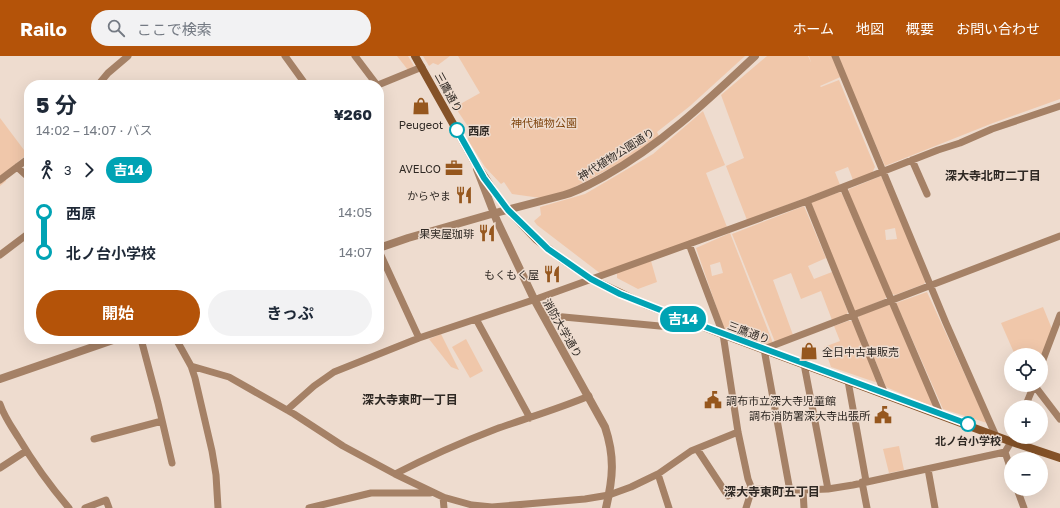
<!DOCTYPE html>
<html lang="ja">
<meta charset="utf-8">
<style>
:root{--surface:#fff;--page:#f2f2f3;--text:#1f2937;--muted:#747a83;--accent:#b45309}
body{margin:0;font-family:"Golos Text","Noto Sans JP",sans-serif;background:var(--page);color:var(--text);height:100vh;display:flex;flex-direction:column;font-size:15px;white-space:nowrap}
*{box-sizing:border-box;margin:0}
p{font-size:13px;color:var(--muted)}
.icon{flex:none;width:22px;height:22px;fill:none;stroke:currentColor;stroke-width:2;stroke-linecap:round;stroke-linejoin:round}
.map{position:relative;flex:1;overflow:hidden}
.sheet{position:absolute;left:24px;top:24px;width:360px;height:264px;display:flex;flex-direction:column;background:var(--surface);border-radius:16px;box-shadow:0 4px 16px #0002}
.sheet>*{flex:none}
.badge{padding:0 8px;border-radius:13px;font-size:14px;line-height:26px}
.fabs{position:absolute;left:1004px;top:292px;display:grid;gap:8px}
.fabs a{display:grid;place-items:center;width:44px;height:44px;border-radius:50%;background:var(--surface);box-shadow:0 4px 16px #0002;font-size:20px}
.map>.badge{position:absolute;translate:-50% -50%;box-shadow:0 0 0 2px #fff}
.legs{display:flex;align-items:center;gap:6px;height:44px;padding:0 12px;font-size:13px}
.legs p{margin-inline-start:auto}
.headline{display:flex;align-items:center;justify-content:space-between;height:68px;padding:0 12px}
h1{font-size:22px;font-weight:700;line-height:30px}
.cta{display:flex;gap:8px;margin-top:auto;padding:8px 12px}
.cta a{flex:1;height:46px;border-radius:24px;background:var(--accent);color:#fff;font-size:16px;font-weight:700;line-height:46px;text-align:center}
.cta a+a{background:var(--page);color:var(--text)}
ul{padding:0 12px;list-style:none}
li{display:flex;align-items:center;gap:14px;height:40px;font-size:15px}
li i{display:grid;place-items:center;width:6px;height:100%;margin:0 5px;background:currentColor}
li i::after{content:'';width:10px;height:10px;margin:-5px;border:3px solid;border-radius:50%;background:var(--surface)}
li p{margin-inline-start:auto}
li:first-child i{background:linear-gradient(#0000 50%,currentColor 0)}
li:last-child i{background:linear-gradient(currentColor 50%,#0000 0)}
header{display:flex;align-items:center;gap:24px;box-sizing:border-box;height:56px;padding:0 20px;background:var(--accent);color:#fff}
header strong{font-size:19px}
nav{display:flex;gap:22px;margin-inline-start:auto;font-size:14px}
.search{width:280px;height:36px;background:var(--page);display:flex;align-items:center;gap:10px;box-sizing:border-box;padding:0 14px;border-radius:22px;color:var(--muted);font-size:15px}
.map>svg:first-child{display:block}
.green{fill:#f0c7aa;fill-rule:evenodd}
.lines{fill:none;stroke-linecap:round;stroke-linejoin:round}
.minor{stroke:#a58166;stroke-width:7}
.tertiary{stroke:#a58166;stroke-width:8}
.secondary{stroke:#855228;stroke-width:8}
.line-1-casing{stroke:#fff;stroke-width:9}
.line-1{stroke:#00a3b4;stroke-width:6}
.stop-1-dot{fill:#fff;stroke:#00a3b4;stroke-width:2}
.labels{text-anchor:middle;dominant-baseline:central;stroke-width:3;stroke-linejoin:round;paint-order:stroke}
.street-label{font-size:11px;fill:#2f2924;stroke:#eedccf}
.park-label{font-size:11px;fill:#804711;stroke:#eedccf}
.poi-label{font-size:11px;fill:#2f2924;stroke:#eedccf;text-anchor:end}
.stop-label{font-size:11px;font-weight:bold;fill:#2f2924;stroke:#eedccf;text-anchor:start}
.neighbourhood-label{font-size:12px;font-weight:bold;fill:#2f2924;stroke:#eedccf}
</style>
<header>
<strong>Railo</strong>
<div class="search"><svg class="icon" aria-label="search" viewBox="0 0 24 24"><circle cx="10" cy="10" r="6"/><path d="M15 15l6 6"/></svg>ここで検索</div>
<nav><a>ホーム</a><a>地図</a><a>概要</a><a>お問い合わせ</a></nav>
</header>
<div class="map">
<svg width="1060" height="452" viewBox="0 0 1060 452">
<rect width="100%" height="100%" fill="#eedccf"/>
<path class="green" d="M397,0H408L414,10L408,14Z
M423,0H450L438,9L433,7L429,10Z
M458,0H745L690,50L657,76L659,80L622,106L567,135L541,142L512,138L504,126L501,128L485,111L468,84L469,72L455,51L480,37Z
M767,0H808L811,6L809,0H1060V43L993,67L885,110L845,19L820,30L821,31L839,24L875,111L872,117L853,124L848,111L835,116L840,129L747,164L726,110L744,102L721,39Z
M703,55L725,109L706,117L727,171L601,218L537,169L534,165L541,159L540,151L585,138L653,98Z
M0,62L27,98L4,118L6,125L0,130Z
M881,120L926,225L924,228L895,239L892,238L848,136L849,133ZM895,172L897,183L886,184L885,174Z
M840,136L842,138L887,240L885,243L856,255L852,253L811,146Z
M804,150L826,202L808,210L814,223L832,216L848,256L847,258L832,264L821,235L801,243L791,217L773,224L793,279L775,286L732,178Z
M730,177L773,287L767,289L724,273L696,192ZM720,206L723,217L712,220L710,209Z
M651,205L657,226L638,233L617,222V216Z
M927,236L987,367L943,353L896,247Z
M887,249H890L933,348L931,350L886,331L858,262L859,260Z
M1043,251L1052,273L1041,303V299H1015L1001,267Z
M848,265H852L878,325L875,326L831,311L824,291L840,285L834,270Z
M441,278L459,314L451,311L429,283Z
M466,283L483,315L470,322L452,291Z
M899,390L904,414L889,417L883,393Z"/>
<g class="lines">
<path class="minor" d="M285,0L306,29
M355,0L377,29
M835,0L946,267L995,378
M98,29L108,17L128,0
M378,29L422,11
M912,104L927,138
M17,111L29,122
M0,124L29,102
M843,131L940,358
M807,145L885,338
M689,188L723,278L738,376L748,423L752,433L746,452
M379,195L419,282
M0,199L29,177
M544,261L553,260L681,272L687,264
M476,263L530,362
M141,283L158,347L172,407
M176,283L191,310L195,322L212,395L216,419L218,452
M804,308L828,433
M1041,309L1060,259
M191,310L229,321L294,358L343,390L395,418L443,441L472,449L492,451L585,443L609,439L631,431L658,418L691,395L738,376
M848,325L866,425
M1034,329L1060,363
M0,348C4,360 11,370 18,381C33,406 50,430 69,452
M1025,351L1034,329
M287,354L314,330L334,316L419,282L539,242L689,188L807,145L938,94L960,87L992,73L1060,50
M94,383L162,365
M697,393L728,440L752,433L803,434L828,433L853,429L1005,396L1014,381
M1005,396L1011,414
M0,412L26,395
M928,413L935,452
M395,418C428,401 462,386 496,373C527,362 558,353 589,340
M658,418L669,452
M862,426L867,452
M1017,433L1024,452
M803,434L804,452
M790,435L764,293L1060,180
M443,441L444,452
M85,452L106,444L109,452
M309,452L371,437H430"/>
<path class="tertiary" d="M477,113L497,165L534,243L605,371C615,401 613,422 606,452
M379,192L408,182L488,159L564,139C579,135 592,127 605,120C662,88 708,44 755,0
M0,323L116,283"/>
<path class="secondary" d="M415,0L474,105L495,137L508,154L536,183L563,204L591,223L644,248L730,281L1012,386L1060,402"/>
</g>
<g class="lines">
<g class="line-1-casing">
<path id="line-1" d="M457,74L484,122L508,154L548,193L591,223L620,238L673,259L968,368"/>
</g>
<use href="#line-1" class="line-1"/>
</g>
<defs>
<g id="shop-bare" transform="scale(1.38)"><path d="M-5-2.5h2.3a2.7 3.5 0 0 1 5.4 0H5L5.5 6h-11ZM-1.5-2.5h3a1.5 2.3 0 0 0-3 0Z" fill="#96571e" stroke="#eedccf" stroke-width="2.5" paint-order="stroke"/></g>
<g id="office-bare" transform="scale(1.38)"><path d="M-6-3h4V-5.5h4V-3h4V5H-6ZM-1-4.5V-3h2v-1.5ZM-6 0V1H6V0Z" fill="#96571e" stroke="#eedccf" stroke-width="2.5" paint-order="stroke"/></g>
<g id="restaurant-bare" transform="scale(1.38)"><path d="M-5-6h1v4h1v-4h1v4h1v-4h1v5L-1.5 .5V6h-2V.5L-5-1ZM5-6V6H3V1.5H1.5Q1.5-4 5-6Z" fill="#96571e" stroke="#eedccf" stroke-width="2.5" paint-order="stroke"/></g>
<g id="civic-bare" transform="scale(1.38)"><path d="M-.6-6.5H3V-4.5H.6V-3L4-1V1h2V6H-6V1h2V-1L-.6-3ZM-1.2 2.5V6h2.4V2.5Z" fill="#96571e" stroke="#eedccf" stroke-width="2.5" paint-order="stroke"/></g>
</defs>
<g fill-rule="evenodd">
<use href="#shop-bare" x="421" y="50"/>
<use href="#office-bare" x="454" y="112"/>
<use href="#restaurant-bare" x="464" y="139"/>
<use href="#restaurant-bare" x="487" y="177"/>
<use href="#restaurant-bare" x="552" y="218"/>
<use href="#shop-bare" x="809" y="295"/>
<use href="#civic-bare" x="713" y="344"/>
<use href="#civic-bare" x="883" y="359"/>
</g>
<g class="stop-1-dot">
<circle cx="457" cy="74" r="7"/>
<circle cx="968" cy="368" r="7"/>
</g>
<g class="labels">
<g class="street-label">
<text transform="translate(449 36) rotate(61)">三鷹通り</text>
<text transform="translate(616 98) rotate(-32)">神代植物公園通り</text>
<text transform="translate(563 272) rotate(60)">消防大学通り</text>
<text transform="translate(749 276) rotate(20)">三鷹通り</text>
</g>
<g class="park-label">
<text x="544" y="66">神代植物公園</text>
</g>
<g class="poi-label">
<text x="421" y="68" text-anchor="middle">Peugeot</text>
<text x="441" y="112">AVELCO</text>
<text x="451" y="139">からやま</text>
<text x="474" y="177">果実屋珈琲</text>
<text x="539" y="218">もくもく屋</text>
<text x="822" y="295" text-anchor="start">全日中古車販売</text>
<text x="726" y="344" text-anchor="start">調布市立深大寺児童館</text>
<text x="870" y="359">調布消防署深大寺出張所</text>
</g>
<g class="stop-label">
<text x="468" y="74">西原</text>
<text x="968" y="384" text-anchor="middle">北ノ台小学校</text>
</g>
<g class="neighbourhood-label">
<text x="993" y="119">深大寺北町二丁目</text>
<text x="410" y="343">深大寺東町一丁目</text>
<text x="772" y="435">深大寺東町五丁目</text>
</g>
</g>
</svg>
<div class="fabs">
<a><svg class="icon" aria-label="locate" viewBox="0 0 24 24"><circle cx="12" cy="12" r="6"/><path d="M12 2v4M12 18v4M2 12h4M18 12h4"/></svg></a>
<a>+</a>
<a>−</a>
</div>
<b class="badge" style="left:683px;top:263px;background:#00a3b4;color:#fff">吉14</b>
<section class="sheet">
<div class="headline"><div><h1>5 分</h1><p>14:02 – 14:07 · バス</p></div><b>¥260</b></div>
<div class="legs"><svg class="icon" aria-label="walk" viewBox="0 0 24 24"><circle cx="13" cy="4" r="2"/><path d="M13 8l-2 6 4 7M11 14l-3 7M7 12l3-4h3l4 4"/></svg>3<svg class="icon" aria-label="forward" viewBox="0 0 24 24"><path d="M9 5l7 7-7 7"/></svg><b class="badge" style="background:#00a3b4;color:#fff">吉14</b></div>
<ul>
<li><i style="color:#00a3b4"></i><b>西原</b><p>14:05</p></li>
<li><i style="color:#00a3b4"></i><b>北ノ台小学校</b><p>14:07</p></li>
</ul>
<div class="cta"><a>開始</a><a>きっぷ</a></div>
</section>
</div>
